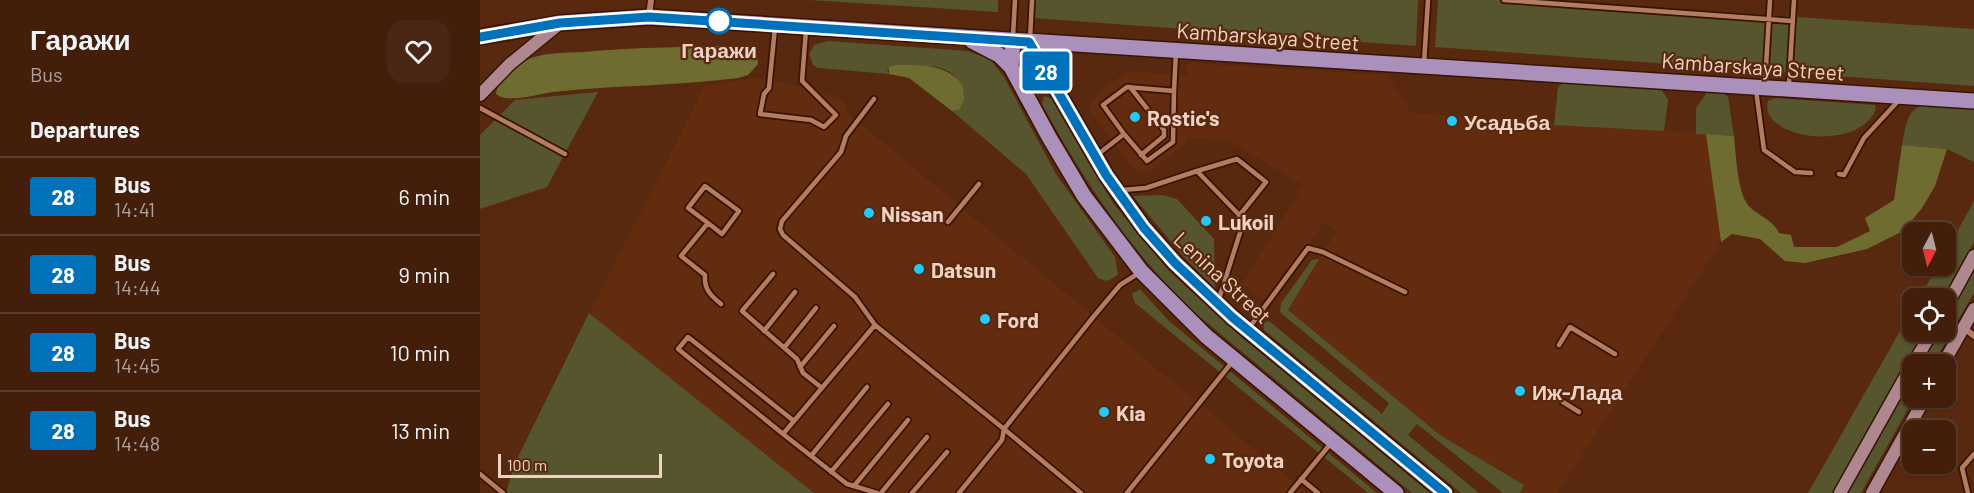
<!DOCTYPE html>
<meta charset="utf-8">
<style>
:root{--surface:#431f0b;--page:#4a2714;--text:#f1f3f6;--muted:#afa29d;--line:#5b3d2c}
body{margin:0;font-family:Barlow,sans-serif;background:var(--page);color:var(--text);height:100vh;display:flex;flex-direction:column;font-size:22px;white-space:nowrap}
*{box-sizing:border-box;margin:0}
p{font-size:20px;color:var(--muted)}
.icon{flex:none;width:33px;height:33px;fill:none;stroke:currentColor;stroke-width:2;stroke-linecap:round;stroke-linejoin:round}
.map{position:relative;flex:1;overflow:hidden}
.details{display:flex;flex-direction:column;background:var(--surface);width:480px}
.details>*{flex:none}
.badge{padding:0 12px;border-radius:4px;font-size:21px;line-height:39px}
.needle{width:39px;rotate:187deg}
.buttons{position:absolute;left:1422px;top:222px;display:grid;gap:12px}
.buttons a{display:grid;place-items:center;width:54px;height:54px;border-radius:12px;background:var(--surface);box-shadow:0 2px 4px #0004,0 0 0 2px var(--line);font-size:30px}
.scale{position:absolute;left:18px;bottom:15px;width:164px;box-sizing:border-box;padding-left:6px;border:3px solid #f0d2c4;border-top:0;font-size:16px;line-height:21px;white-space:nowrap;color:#f0d2c4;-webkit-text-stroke:4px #59290f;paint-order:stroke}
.map>.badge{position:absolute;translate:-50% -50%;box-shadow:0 0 0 3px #fff}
h2{padding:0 30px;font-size:22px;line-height:54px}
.round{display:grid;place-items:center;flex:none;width:63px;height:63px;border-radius:18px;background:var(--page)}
.overview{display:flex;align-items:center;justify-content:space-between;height:102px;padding:0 30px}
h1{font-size:28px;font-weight:700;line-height:45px}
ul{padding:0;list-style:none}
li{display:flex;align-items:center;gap:18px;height:78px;padding:0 30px;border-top:2px solid var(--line)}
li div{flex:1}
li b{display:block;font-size:22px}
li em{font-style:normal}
li .badge{min-width:66px;font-weight:700;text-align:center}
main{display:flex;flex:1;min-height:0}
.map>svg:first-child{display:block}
.built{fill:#632c0e}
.green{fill:#56552d}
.forest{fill:#6f6c31}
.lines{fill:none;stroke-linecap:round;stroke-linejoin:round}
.lane-casing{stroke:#371402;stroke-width:8}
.street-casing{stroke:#371402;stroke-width:9}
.secondary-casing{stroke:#371402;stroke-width:15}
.primary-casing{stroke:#371402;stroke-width:18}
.lane{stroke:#b47d62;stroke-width:4.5}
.street{stroke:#b47d62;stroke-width:6}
.secondary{stroke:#af878f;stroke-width:12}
.primary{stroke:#aa90bb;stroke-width:15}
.line-casing{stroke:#fff;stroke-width:14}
.line{stroke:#0072bc;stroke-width:9}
.stop-dot{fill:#fff;stroke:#0072bc;stroke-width:3}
.poi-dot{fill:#21c9fd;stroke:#59290f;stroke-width:2}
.labels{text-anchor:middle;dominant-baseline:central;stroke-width:4.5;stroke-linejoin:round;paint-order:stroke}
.street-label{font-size:21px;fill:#f0d2c4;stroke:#59290f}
.stop-label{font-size:21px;font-weight:bold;fill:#f0d2c4;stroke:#59290f}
.poi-label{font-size:21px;font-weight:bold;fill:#f0d2c4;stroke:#59290f;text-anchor:start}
</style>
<main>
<section class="details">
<div class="overview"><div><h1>Гаражи</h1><p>Bus</p></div><a class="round"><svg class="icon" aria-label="heart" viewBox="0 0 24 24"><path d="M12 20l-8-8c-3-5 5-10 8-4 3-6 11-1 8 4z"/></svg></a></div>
<h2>Departures</h2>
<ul>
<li><span class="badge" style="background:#0072bc;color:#fff">28</span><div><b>Bus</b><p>14:41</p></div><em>6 min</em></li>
<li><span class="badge" style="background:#0072bc;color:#fff">28</span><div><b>Bus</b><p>14:44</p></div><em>9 min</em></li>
<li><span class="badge" style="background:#0072bc;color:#fff">28</span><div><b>Bus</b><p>14:45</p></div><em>10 min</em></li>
<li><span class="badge" style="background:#0072bc;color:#fff">28</span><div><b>Bus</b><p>14:48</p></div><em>13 min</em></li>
</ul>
</section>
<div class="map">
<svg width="1494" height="493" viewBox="0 0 1494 493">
<rect width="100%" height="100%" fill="#59290f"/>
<path class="built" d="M707,63L907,75L931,113L1226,134L1241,242L1077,493H1040L1044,485L960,435L808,310L857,231L844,223L785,300L762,284L823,185L748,140L707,138L704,145L673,169L664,173L656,172L651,166L613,115L610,108L613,101L627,85L649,71L707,76Z
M277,78L338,90L360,100L367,106L366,112L827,493H334L109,313L225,86Z"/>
<path class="green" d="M329,0H518V12Z
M554,0H938L936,46L553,18Z
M958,0H1063L1494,29V86L955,47Z
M348,41L488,51L510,59L524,77L576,174L635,257L638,275L627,281L618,278L546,174L472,111L478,110C489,91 479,71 456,67C441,65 423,69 407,70L409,74L338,68L333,65L329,54L334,45Z
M1085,82L1181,89L1188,100L1184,131L1074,125L1078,87Z
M1228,91L1243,93L1248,97L1254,136L1216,134V108Z
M118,92L67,187L0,209V135L35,100Z
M564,96L572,99L633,203L688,270L760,336L950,493H932L714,312C650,251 604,181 562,104Z
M1295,98L1395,105L1396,109C1378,154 1277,138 1288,101Z
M1446,104L1494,106V162L1467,149L1422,145C1426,127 1426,108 1446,104Z
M683,195L697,199L734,239L735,288L702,255L653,196Z
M1494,201V242L1462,298H1439L1458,266H1466V252Z
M839,259L808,310L960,435L1044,485L1040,493H1023L937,424L928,435L999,493H981L784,330L783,323L789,321L902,414L909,403L800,312L801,303L832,260Z
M1494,271V293L1478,320L1469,314Z
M660,289L688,320L897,493H888L655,303L652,294Z
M1432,310V332H1444L1353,493H1328Z
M109,313L334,493H26L35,463Z
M1458,332L1468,338L1453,364H1440Z
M1432,378L1434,398L1381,493H1367Z"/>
<path class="forest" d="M267,45L277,51L278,64L268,75L258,78C197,86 135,85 73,92C58,94 27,104 16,94C18,77 34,65 49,59C66,52 87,53 104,52C158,47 213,47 267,45Z
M416,65C440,65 469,64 483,86L484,100L479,110L472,111L429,78L409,74V67Z
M1226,134L1254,136C1256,153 1257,191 1268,205C1277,216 1293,219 1299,233L1311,235L1314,247H1357L1390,231L1385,218L1414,200L1422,145L1467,149L1455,186L1442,208L1423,231L1387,249L1325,263L1305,261L1280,239L1252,234L1241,242Z"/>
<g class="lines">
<g class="lane-casing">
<path id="lane" d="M1024,0L1313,21
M295,27L289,88L284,94L280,114L331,120L344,127L356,115L322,81L326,30
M533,36L535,0
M550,39L552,0
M944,63L948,0
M1285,83L1290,0
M1313,86L1309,83L1314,0
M650,87L684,130V136L661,155
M1276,90L1284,150L1315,172L1331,173
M694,91L696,52
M394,99L366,136L361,152L302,221L300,229L303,235L375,297L395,325L524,429L614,316L640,285L659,273
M0,108L85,154
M617,155L644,134L667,161L693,142L694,91L647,87L623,105L644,134
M717,171L757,159L786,182L759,216
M1359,174L1364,175L1384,138L1420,99
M642,190L666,188L717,171L764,220L739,299
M468,222L499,184
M228,223L208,208L225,186L259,211L242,234L228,223L201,256L225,275C224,289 230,295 241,304
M293,274L262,311L317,359L323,373L342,388
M395,325L303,434L367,484L397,493
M769,328L828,248L843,252L925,292
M284,331L315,292
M1079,345L1090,327L1135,354
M304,348L336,308
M320,367L354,326
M1083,402L1099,412
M303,434L198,349L208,337L314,421
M331,456L387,387
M351,472L408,404
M0,474L23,493
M821,479L838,493
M374,486L428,420
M401,493L447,437
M432,493L467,452
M479,493L522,440L524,429L601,493
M647,493L753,361
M810,493L852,442
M1488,493L1482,468L1494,454"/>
</g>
<g class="street-casing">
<path id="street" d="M169,16L171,0
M1483,327L1494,336"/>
</g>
<g class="secondary-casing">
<path id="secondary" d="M0,95L30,64L79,24
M1466,307L1494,256
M1433,364L1452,332
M1463,364L1494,309
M1360,493L1432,365
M1392,493L1445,398"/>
</g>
<g class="primary-casing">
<path id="primary" d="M0,37L80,23L169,17L1494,101
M533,40L531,67L569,137L604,196L661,271L726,336L916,493
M492,41L519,55L531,67
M549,42L626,175L664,228L695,263L752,317L965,493"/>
</g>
<use href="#lane" class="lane"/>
<use href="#street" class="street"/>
<use href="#secondary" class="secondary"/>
<use href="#primary" class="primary"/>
</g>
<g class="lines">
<g class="line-casing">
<path id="line" d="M0,37L80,23L169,17L549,42L626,175L664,228L695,263L752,317L965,493"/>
</g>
<use href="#line" class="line"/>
</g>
<circle class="stop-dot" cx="239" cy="21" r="12"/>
<g class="poi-dot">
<circle cx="655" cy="117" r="6"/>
<circle cx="972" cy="121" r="6"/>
<circle cx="389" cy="213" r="6"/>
<circle cx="726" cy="221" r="6"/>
<circle cx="439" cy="269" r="6"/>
<circle cx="505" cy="319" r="6"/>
<circle cx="1040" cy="391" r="6"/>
<circle cx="624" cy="412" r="6"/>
<circle cx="730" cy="459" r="6"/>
</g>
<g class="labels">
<g class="street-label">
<text transform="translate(788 36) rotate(4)">Kambarskaya Street</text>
<text transform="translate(1273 66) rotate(4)">Kambarskaya Street</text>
<text transform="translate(743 277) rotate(43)">Lenina Street</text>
</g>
<g class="stop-label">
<text x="239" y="49">Гаражи</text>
</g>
<g class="poi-label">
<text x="667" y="117">Rostic's</text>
<text x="984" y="121">Усадьба</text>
<text x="401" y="213">Nissan</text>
<text x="738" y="221">Lukoil</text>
<text x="451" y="269">Datsun</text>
<text x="517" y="319">Ford</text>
<text x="1052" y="391">Иж-Лада</text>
<text x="636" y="412">Kia</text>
<text x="742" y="459">Toyota</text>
</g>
</g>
</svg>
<div class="buttons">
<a><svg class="needle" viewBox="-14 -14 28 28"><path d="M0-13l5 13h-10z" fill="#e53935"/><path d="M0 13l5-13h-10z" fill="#afa29d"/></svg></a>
<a><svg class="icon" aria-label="locate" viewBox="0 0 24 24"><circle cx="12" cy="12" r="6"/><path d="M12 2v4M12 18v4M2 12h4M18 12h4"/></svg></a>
<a>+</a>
<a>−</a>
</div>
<div class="scale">100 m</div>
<b class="badge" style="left:566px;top:71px;background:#0072bc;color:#fff">28</b>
</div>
</main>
